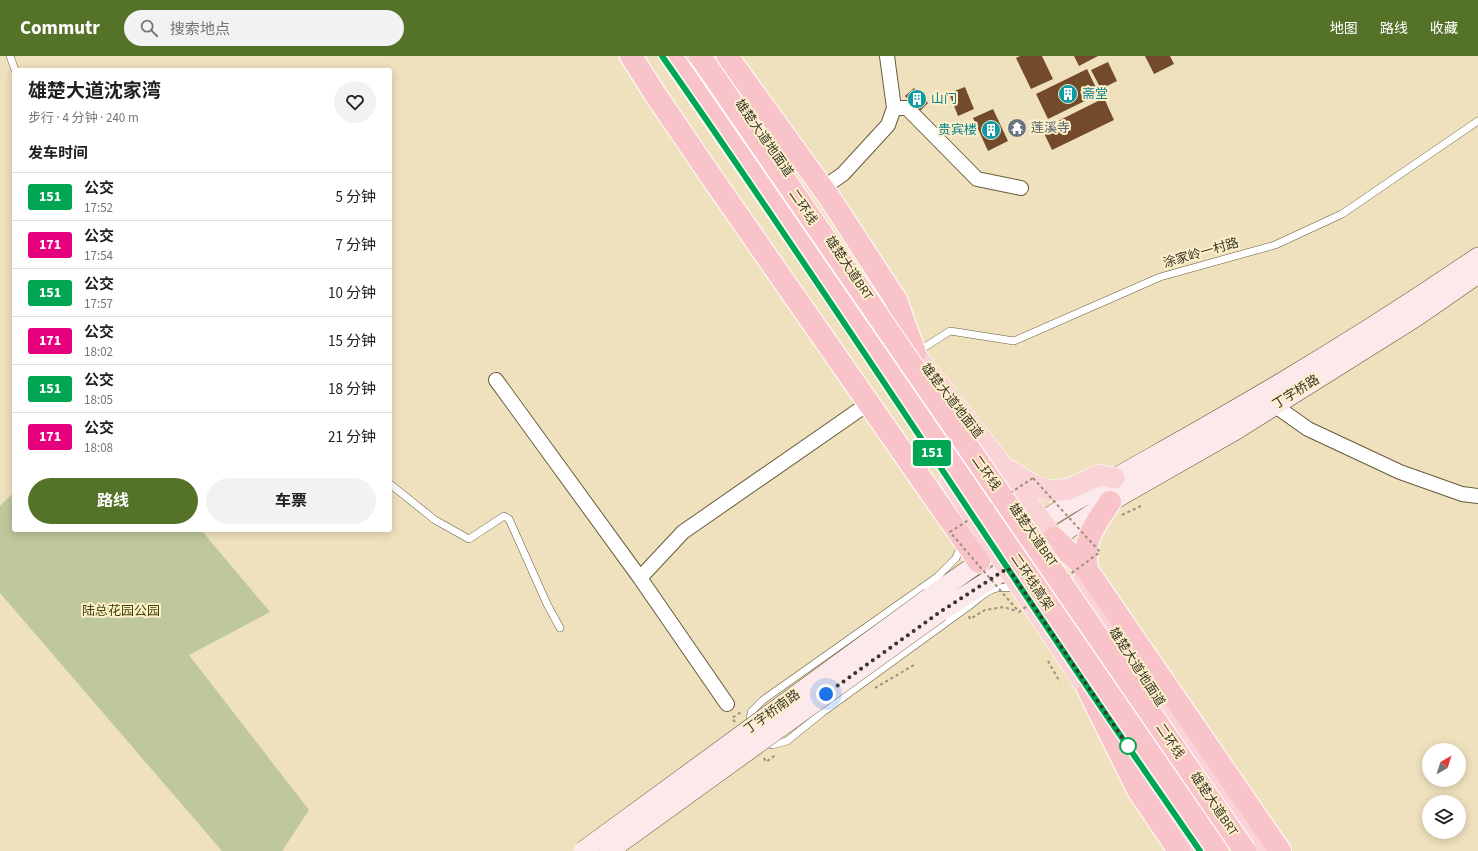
<!DOCTYPE html>
<html lang="zh">
<meta charset="utf-8">
<style>
:root{--surface:#fff;--page:#f2f2f2;--text:#202124;--muted:#757577;--line:#e0e0e0;--accent:#547228}
body{margin:0;font-family:"Source Sans 3","Noto Sans SC",sans-serif;background:var(--page);color:var(--text);height:100vh;display:flex;flex-direction:column;font-size:15px;white-space:nowrap}
*{box-sizing:border-box;margin:0}
p{font-size:13px;color:var(--muted)}
.icon{flex:none;width:22px;height:22px;fill:none;stroke:currentColor;stroke-width:2;stroke-linecap:round;stroke-linejoin:round}
.map{position:relative;flex:1;overflow:hidden}
.details{position:absolute;left:12px;top:12px;width:380px;height:464px;display:flex;flex-direction:column;background:var(--surface);border-radius:4px;box-shadow:0 2px 10px #0003}
.details>*{flex:none}
.badge{padding:0 8px;border-radius:3px;font-size:14px;line-height:26px}
.needle{width:26px;rotate:39deg}
.controls{position:absolute;left:1422px;top:687px;display:grid;gap:8px}
.controls a{display:grid;place-items:center;width:44px;height:44px;border-radius:50%;background:var(--surface);box-shadow:0 2px 10px #0003;font-size:20px}
.you{position:absolute;width:20px;height:20px;margin:-10px;border:3px solid #fff;border-radius:50%;background:#1a73e8;box-shadow:0 0 0 6px #1a73e833}
.map>.badge{position:absolute;translate:-50% -50%;box-shadow:0 0 0 2px #fff}
h2{padding:0 16px;font-size:15px;line-height:36px}
.round{display:grid;place-items:center;flex:none;width:42px;height:42px;border-radius:21px;background:var(--page)}
.summary{display:flex;align-items:center;justify-content:space-between;height:68px;padding:0 16px}
h1{font-size:19px;font-weight:700;line-height:30px}
.action{display:flex;gap:8px;margin-top:auto;padding:8px 16px}
.action a{flex:1;height:46px;border-radius:24px;background:var(--accent);color:#fff;font-size:16px;font-weight:700;line-height:46px;text-align:center}
.action a+a{background:var(--page);color:var(--text)}
ul{padding:0;list-style:none}
li{display:flex;align-items:center;gap:12px;height:48px;padding:0 16px;border-top:1px solid var(--line)}
li div{flex:1}
li b{display:block;font-size:15px}
li em{font-style:normal}
li .badge{min-width:44px;font-weight:700;text-align:center}
header{display:flex;align-items:center;gap:24px;box-sizing:border-box;height:56px;padding:0 20px;background:var(--accent);color:#fff}
header strong{font-size:19px}
nav{display:flex;gap:22px;margin-inline-start:auto;font-size:14px}
.search{width:280px;height:36px;background:var(--page);display:flex;align-items:center;gap:10px;box-sizing:border-box;padding:0 14px;border-radius:22px;color:var(--muted);font-size:15px}
.map>svg:first-child{display:block}
.green{fill:#bec89a}
.building{fill:#744b2a}
.lines{fill:none;stroke-linecap:round;stroke-linejoin:round}
.service-casing{stroke:#675b3b;stroke-width:8}
.minor-casing{stroke:#675b3b;stroke-width:16}
.secondary-casing{stroke:#675b3b;stroke-width:20}
.primary-casing{stroke:#fff;stroke-width:22}
.trunk-casing{stroke:#fff;stroke-width:24}
.path{stroke:#9a9076;stroke-width:2;stroke-dasharray:3 3;stroke-linecap:butt}
.service{stroke:#fff;stroke-width:7}
.minor{stroke:#fff;stroke-width:14}
.secondary{stroke:#fce9eb;stroke-width:19}
.primary{stroke:#fad3d7;stroke-width:21}
.trunk{stroke:#f8c4ca;stroke-width:22}
.secondary-bridge-casing{stroke:#675b3b;stroke-width:20;stroke-linecap:butt}
.trunk-bridge-casing{stroke:#fff;stroke-width:24;stroke-linecap:butt}
.path-bridge{stroke:#9a9076;stroke-width:2;stroke-dasharray:3 3;stroke-linecap:butt}
.secondary-bridge{stroke:#fce9eb;stroke-width:19}
.trunk-bridge{stroke:#f8c4ca;stroke-width:22}
.line-casing{stroke:#fff;stroke-width:9}
.line{stroke:#00a651;stroke-width:6}
.walk{stroke:#3a3527;stroke-width:4;stroke-dasharray:0 7.2}
.stop-dot{fill:#fff;stroke:#00a651;stroke-width:2}
.labels{text-anchor:middle;dominant-baseline:central;stroke-width:4;stroke-linejoin:round;paint-order:stroke}
.culture-label{font-size:13px;fill:#0d838f;stroke:#fcefca;text-anchor:start}
.worship-label{font-size:13px;fill:#5b616d;stroke:#fcefca;text-anchor:start}
.street-label{font-size:13px;fill:#3a3527;stroke:#fcefca}
.park-label{font-size:13px;fill:#3c4505;stroke:#fcefca}
</style>
<header>
<strong>Commutr</strong>
<div class="search"><svg class="icon" aria-label="search" viewBox="0 0 24 24"><circle cx="10" cy="10" r="6"/><path d="M15 15l6 6"/></svg>搜索地点</div>
<nav><a>地图</a><a>路线</a><a>收藏</a></nav>
</header>
<div class="map">
<svg width="1478" height="795" viewBox="0 0 1478 795">
<rect width="100%" height="100%" fill="#efe1bd"/>
<path class="green" d="M14,436V474H201L270,556L189,599L309,754L282,795H222L0,537V450Z"/>
<path class="building" d="M1020,0H1042L1053,23L1031,33L1016,2Z
M1074,0H1098L1079,10Z
M1145,0H1170L1174,8L1154,18Z
M1108,6L1117,25L1101,33L1091,14Z
M1087,13L1099,38L1048,63L1036,38Z
M965,31L974,53L958,60L949,37Z
M914,32L928,47L920,55L905,40Z
M1104,42L1114,64L1052,94L1042,73Z
M993,53L1008,85L988,95L973,62Z"/>
<g class="lines">
<g class="service-casing">
<path id="service" d="M10,0L15,14
M917,296L950,275L1014,285L1160,221L1275,189L1342,158L1478,65
M390,428L435,464L469,483L504,460L509,463L547,548L560,572
M969,550C987,536 992,528 1016,533
M751,670L750,668L751,656L763,644L937,521L956,502L962,487
M765,685L772,689L787,685L823,656L969,550L973,540"/>
</g>
<g class="minor-casing">
<path id="minor" d="M894,52H907L977,123L1021,132
M823,132L843,118L888,69L894,52L887,0
M496,324L640,522L727,648
M1274,349L1308,373L1400,416L1462,438L1478,440
M640,522L683,476L869,347"/>
</g>
<g class="secondary-casing">
<path id="secondary" d="M1028,474C1092,433 1159,398 1224,360C1311,310 1396,257 1478,201
M930,541L991,498
M940,556L1110,446L1236,374L1416,261L1478,218"/>
</g>
<g class="primary-casing">
<path id="primary" d="M914,297L1001,408L1063,496
M1010,415L1033,429L1050,435L1069,433L1099,419L1114,422
M950,424L1089,635L1200,795
M1082,526L1198,707L1258,795"/>
</g>
<g class="trunk-casing">
<path id="trunk" d="M631,0L655,38L708,116L979,506
M727,0L829,141L896,244L915,297
M1054,482L1087,514L1280,795
M1087,514C1082,484 1094,470 1110,446
M1089,635L1138,734L1179,795"/>
</g>
<path class="path" d="M1122,459L1143,449
M969,560L970,563L985,554L1004,551L1016,555
M1048,605L1060,626
M875,632L914,609
M735,666L732,662L741,656
M764,702L766,706L777,698"/>
<use href="#service" class="service"/>
<use href="#minor" class="minor"/>
<use href="#secondary" class="secondary"/>
<use href="#primary" class="primary"/>
<use href="#trunk" class="trunk"/>
<g class="secondary-bridge-casing">
<path id="secondary-bridge" d="M583,795L930,541
M609,795L940,556"/>
</g>
<g class="trunk-bridge-casing">
<path id="trunk-bridge" d="M671,0L1217,795
M700,0C881,266 1064,530 1245,795"/>
</g>
<path class="path-bridge" d="M1033,422L1100,496L1019,556L950,476Z"/>
<use href="#secondary-bridge" class="secondary-bridge"/>
<use href="#trunk-bridge" class="trunk-bridge"/>
</g>
<g class="lines">
<g class="line-casing">
<path id="line" d="M662,0C808,208 946,422 1088,632C1125,687 1163,741 1200,795"/>
</g>
<use href="#line" class="line"/>
<path class="walk" d="M826,638L940,556L1008,512L1132,696L1128,690"/>
</g>
<defs>
<g id="building-disc" transform="scale(1)"><circle r="9.5" fill="#0f9aa8" stroke="#fcefca"/><path d="M-4-6H4V6H1V3H-1V6H-4ZM-2.5-4.3h1.7v1.8h-1.7ZM.8-4.3h1.7v1.8H.8ZM-2.5-1h1.7V.8h-1.7ZM.8-1h1.7V.8H.8Z" fill="#fff"/></g>
<g id="temple-disc" transform="scale(1)"><circle r="9.5" fill="#6b7280" stroke="#fcefca"/><path d="M0-6L5-2H3V0L6.5 2.5H4V6H1.5V3h-3V6H-4V2.5H-6.5L-3 0V-2H-5Z" fill="#fff"/></g>
</defs>
<g fill-rule="evenodd">
<use href="#building-disc" x="1068" y="38"/>
<use href="#building-disc" x="917" y="43"/>
<use href="#temple-disc" x="1017" y="72"/>
<use href="#building-disc" x="991" y="74"/>
</g>
<circle class="stop-dot" cx="1128" cy="690" r="8"/>
<g class="labels">
<g class="culture-label">
<text x="1082" y="38">斋堂</text>
<text x="931" y="43">山门</text>
<text x="977" y="74" text-anchor="end">贵宾楼</text>
</g>
<g class="worship-label">
<text x="1031" y="72">莲溪寺</text>
</g>
<g class="street-label">
<text transform="translate(764 82) rotate(55)">雄楚大道地面道</text>
<text transform="translate(803 151) rotate(56)">二环线</text>
<text transform="translate(1201 197) rotate(-16)">涂家岭一村路</text>
<text transform="translate(849 212) rotate(56)">雄楚大道BRT</text>
<text transform="translate(1296 336) rotate(-32)">丁字桥路</text>
<text transform="translate(952 345) rotate(52)">雄楚大道地面道</text>
<text transform="translate(986 417) rotate(55)">二环线</text>
<text transform="translate(1033 479) rotate(55)">雄楚大道BRT</text>
<text transform="translate(1032 526) rotate(56)">二环线高架</text>
<text transform="translate(1137 611) rotate(57)">雄楚大道地面道</text>
<text transform="translate(772 656) rotate(-36)">丁字桥南路</text>
<text transform="translate(1170 685) rotate(56)">二环线</text>
<text transform="translate(1214 748) rotate(56)">雄楚大道BRT</text>
</g>
<g class="park-label">
<text x="121" y="555">陆总花园公园</text>
</g>
</g>
</svg>
<div class="controls">
<a><svg class="needle" viewBox="-14 -14 28 28"><path d="M0-13l5 13h-10z" fill="#e53935"/><path d="M0 13l5-13h-10z" fill="#757577"/></svg></a>
<a><svg class="icon" aria-label="layers" viewBox="0 0 24 24"><path d="M12 4l9 5-9 5-9-5zM3 14l9 5 9-5"/></svg></a>
</div>
<div class="you" style="left:826px;top:638px"></div>
<b class="badge" style="left:932px;top:397px;background:#00a651;color:#fff">151</b>
<section class="details">
<div class="summary"><div><h1>雄楚大道沈家湾</h1><p>步行 · 4 分钟 · 240 m</p></div><a class="round"><svg class="icon" aria-label="heart" viewBox="0 0 24 24"><path d="M12 20l-8-8c-3-5 5-10 8-4 3-6 11-1 8 4z"/></svg></a></div>
<h2>发车时间</h2>
<ul>
<li><span class="badge" style="background:#00a651;color:#fff">151</span><div><b>公交</b><p>17:52</p></div><em>5 分钟</em></li>
<li><span class="badge" style="background:#e6007e;color:#fff">171</span><div><b>公交</b><p>17:54</p></div><em>7 分钟</em></li>
<li><span class="badge" style="background:#00a651;color:#fff">151</span><div><b>公交</b><p>17:57</p></div><em>10 分钟</em></li>
<li><span class="badge" style="background:#e6007e;color:#fff">171</span><div><b>公交</b><p>18:02</p></div><em>15 分钟</em></li>
<li><span class="badge" style="background:#00a651;color:#fff">151</span><div><b>公交</b><p>18:05</p></div><em>18 分钟</em></li>
<li><span class="badge" style="background:#e6007e;color:#fff">171</span><div><b>公交</b><p>18:08</p></div><em>21 分钟</em></li>
</ul>
<div class="action"><a>路线</a><a>车票</a></div>
</section>
</div>
